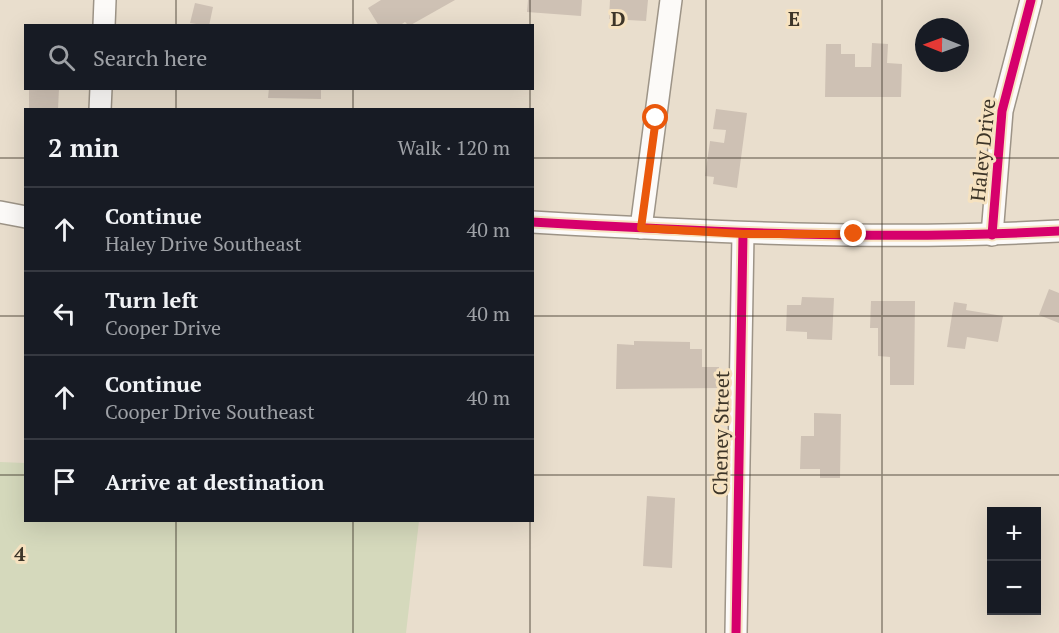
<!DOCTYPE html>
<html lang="en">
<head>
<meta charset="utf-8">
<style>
  body { margin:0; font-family:"PT Serif",serif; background:#20242c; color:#f1f3f6 }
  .controls { position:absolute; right:18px; bottom:18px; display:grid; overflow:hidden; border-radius:0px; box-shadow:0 6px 24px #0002 }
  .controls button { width:54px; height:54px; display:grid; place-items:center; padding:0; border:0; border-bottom:2px solid #363941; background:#171b24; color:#f1f3f6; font:30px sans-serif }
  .compass { position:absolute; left:915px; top:18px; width:54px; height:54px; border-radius:50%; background:#171b24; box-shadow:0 6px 24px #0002; rotate:271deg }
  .stop { position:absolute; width:18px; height:18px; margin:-14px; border:4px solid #ea580c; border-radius:50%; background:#fff }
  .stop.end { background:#ea580c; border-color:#fff; box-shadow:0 2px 6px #0008 }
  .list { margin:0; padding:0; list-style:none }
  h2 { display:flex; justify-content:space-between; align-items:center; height:78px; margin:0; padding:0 24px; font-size:26px }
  h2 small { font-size:20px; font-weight:400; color:#9ea1a6 }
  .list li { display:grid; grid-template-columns:39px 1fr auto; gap:18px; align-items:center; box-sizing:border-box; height:84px; padding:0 24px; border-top:2px solid #363941 }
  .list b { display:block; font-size:22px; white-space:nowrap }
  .list p { margin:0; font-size:20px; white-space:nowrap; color:#9ea1a6 }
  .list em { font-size:20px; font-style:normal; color:#9ea1a6 }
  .icon { flex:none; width:33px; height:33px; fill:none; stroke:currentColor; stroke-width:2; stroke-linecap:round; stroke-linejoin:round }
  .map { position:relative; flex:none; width:1059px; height:633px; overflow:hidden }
  .search { position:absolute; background:#171b24; box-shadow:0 6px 24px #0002; left:24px; top:24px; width:510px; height:66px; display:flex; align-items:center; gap:15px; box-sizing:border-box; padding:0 21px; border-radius:0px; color:#9ea1a6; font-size:22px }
  .panel { position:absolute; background:#171b24; box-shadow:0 6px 24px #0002; left:24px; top:108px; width:510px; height:414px; border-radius:0px }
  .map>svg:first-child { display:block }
  .green { fill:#d5d9bc }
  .building { fill:#cec1b4 }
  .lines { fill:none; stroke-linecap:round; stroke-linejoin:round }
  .minor-casing { stroke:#9d9487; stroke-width:24 }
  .minor { stroke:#fcfaf8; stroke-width:21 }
  .cycleway-casing { stroke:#f6e2c0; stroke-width:13 }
  .cycleway { stroke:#d6006c; stroke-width:9 }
  .route { stroke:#ea580c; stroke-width:8 }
  .grid { fill:none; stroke:#3d3528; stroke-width:1.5; stroke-opacity:0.55 }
  .labels { text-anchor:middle; stroke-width:6; stroke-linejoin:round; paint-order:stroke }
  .street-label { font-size:20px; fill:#3d3528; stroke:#f6e2c0 }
  .grid-label { font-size:20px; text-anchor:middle; font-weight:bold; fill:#3d3528; stroke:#f6e2c0; stroke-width:6; stroke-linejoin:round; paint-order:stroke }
</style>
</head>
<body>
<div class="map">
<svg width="1059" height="633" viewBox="0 0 1059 633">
  <rect width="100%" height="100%" fill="#e9decd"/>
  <polygon class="green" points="0,462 25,463 26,520 419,521 406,633 0,633"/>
  <g class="building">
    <polygon points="381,0 455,0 409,26 405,22 399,26 379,26 368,8"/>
    <polygon points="528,0 582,0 581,16 527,12"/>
    <polygon points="610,0 648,0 646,21 609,19"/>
    <polygon points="195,3 213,7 209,26 190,23"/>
    <polygon points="872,43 888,44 887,63 902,64 901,97 825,97 826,44 841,44 841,54 855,54 855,67 871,67"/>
    <polygon points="29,88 59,88 58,110 29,110"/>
    <polygon points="269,88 321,88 321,99 268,98"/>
    <polygon points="716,109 747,113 737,188 713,184 714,177 705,176 710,141 724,143 726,130 713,129"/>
    <polygon points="1049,289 1059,293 1059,323 1039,315"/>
    <polygon points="802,297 834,298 832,340 807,339 807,332 786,331 787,305 801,305"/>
    <polygon points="871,301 915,301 914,385 890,385 890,357 878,356 878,328 870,328"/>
    <polygon points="954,302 967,304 966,310 1003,316 998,342 967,337 965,349 947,347"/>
    <polygon points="634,341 690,342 690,349 702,349 702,367 719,367 719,388 616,389 617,344 634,345"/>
    <polygon points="814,413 841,414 840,478 820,478 820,469 800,469 801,436 814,436"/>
    <polygon points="647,496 675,498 672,568 643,566"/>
  </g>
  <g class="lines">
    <g class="minor-casing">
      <g id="minor">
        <polyline points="104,26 105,0"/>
        <polyline points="100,110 101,88"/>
        <polyline points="0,212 26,217"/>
        <path d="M532 222C708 232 884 241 1059 231"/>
        <polyline points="641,228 671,0"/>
        <polyline points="992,235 1002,111 1031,0"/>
        <polyline points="736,633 743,234"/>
      </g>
    </g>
    <use href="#minor" class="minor"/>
    <g class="cycleway-casing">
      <g id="cycleway">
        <path d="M532 222C708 232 884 241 1059 231"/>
        <polyline points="992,235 1002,111 1031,0"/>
        <polyline points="736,633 743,234"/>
      </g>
    </g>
    <use href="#cycleway" class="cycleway"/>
  </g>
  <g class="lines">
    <polyline class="route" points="656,118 641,228 743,234 854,234"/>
  </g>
  <path class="grid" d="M176 0V26M353 0V26M530 0V26M706 0V633M882 0V633M176 88V110M353 88V110M530 88V110M0 158H26M532 158H1059M0 316H26M532 316H1059M0 475H26M532 475H1059M176 520V633M353 520V633M530 520V633"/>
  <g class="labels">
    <g class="street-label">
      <text transform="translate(983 150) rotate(-84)" y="7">Haley Drive</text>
      <text transform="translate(721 433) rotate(-89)" y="7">Cheney Street</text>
    </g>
  </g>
  <g class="grid-label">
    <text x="618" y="26">D</text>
    <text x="794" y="26">E</text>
    <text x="20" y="561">4</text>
  </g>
</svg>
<div class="controls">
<button>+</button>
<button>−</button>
</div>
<svg class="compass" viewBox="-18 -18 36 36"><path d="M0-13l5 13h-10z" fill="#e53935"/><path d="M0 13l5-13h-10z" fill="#9ea1a6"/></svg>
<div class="stop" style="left:656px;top:118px"></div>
<div class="stop end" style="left:854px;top:234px"></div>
<div class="search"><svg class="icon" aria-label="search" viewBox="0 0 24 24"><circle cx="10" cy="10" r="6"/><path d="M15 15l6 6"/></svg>Search here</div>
<section class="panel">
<h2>2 min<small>Walk · 120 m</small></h2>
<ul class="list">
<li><svg class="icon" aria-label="ahead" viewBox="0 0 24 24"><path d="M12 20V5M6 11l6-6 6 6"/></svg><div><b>Continue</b><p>Haley Drive Southeast</p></div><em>40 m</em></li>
<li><svg class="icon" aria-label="left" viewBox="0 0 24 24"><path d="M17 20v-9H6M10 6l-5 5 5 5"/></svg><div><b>Turn left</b><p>Cooper Drive</p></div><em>40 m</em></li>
<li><svg class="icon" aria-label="ahead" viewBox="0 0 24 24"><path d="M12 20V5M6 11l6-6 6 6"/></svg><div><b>Continue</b><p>Cooper Drive Southeast</p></div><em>40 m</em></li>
<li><svg class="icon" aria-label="arrive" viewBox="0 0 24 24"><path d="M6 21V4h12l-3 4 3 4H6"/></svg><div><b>Arrive at destination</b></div></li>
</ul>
</section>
</div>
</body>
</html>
